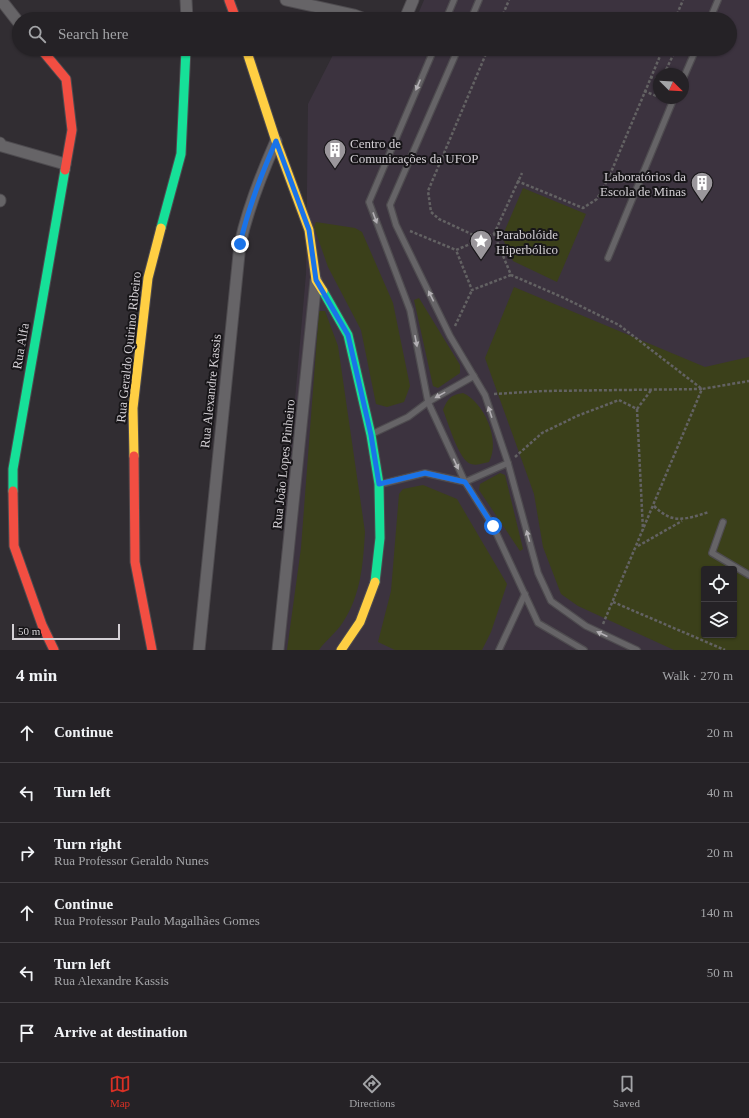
<!DOCTYPE html>
<html lang="en">
<head>
<meta charset="utf-8">
<style>
  body { margin:0; font-family:"Times New Roman",serif; background:#312f32; color:#f1f3f6 }
  .controls { position:absolute; right:12px; bottom:12px; display:grid; overflow:hidden; border-radius:4px; box-shadow:0 1px 3px #0004 }
  .controls button { width:36px; height:36px; display:grid; place-items:center; padding:0; border:0; border-bottom:1px solid #423f43; background:#252226; color:#f1f3f6; font:20px sans-serif }
  .compass { position:absolute; left:653px; top:68px; width:36px; height:36px; border-radius:50%; background:#252226; box-shadow:0 1px 3px #0004; rotate:114deg }
  .scale { position:absolute; left:12px; bottom:10px; width:108px; box-sizing:border-box; padding-left:4px; border:2px solid #d4d0d5; border-top:0; font-size:11px; line-height:14px; white-space:nowrap; color:#d4d0d5; -webkit-text-stroke:3px #181619; paint-order:stroke }
  .stop { position:absolute; width:12px; height:12px; margin:-9px; border:3px solid #1a73e8; border-radius:50%; background:#fff }
  .stop.end { background:#1a73e8; border-color:#fff; box-shadow:0 1px 4px #0008 }
  .list { margin:0; padding:0; list-style:none }
  h2 { display:flex; justify-content:space-between; align-items:center; height:52px; margin:0; padding:0 16px; font-size:17px }
  h2 small { font-size:13px; font-weight:400; color:#a3a4a7 }
  .list li { display:grid; grid-template-columns:26px 1fr auto; gap:12px; align-items:center; box-sizing:border-box; height:60px; padding:0 16px; border-top:1px solid #423f43 }
  .list b { display:block; font-size:15px; white-space:nowrap }
  .list p { margin:0; font-size:13px; white-space:nowrap; color:#a3a4a7 }
  .list em { font-size:13px; font-style:normal; color:#a3a4a7 }
  .icon { flex:none; width:22px; height:22px; fill:none; stroke:currentColor; stroke-width:2; stroke-linecap:round; stroke-linejoin:round }
  .map { position:relative; flex:none; width:749px; height:650px; overflow:hidden }
  .search { position:absolute; background:#252226; box-shadow:0 1px 3px #0004; left:12px; right:12px; top:12px; height:44px; display:flex; align-items:center; gap:10px; box-sizing:border-box; padding:0 14px; border-radius:22px; color:#a3a4a7; font-size:15px }
  .sheet { height:412px; background:#252226 }
  nav { display:flex; justify-content:space-around; align-items:center; box-sizing:border-box; height:56px; border-top:1px solid #423f43; background:#252226; font-size:11px; color:#a3a4a7 }
  nav a { display:grid; justify-items:center; gap:2px }
  nav .on { color:#d93025 }
  .map>svg:first-child { display:block }
  .built { fill:#3c333f; fill-rule:evenodd }
  .green { fill:#3b401a; fill-rule:evenodd }
  .lines { fill:none; stroke-linecap:round; stroke-linejoin:round }
  .lane-casing { stroke:#4e4b4f; stroke-width:8 }
  .street-casing { stroke:#4e4b4f; stroke-width:13 }
  .fast-casing { stroke:#4e4b4f; stroke-width:11 }
  .slow-casing { stroke:#4e4b4f; stroke-width:11 }
  .jam-casing { stroke:#4e4b4f; stroke-width:11 }
  .path { stroke:#636263; stroke-width:2.5; stroke-dasharray:3 2; stroke-linecap:butt }
  .lane { stroke:#666467; stroke-width:5.5 }
  .street { stroke:#666467; stroke-width:11 }
  .fast { stroke:#16e098; stroke-width:9 }
  .slow { stroke:#ffcf43; stroke-width:9 }
  .jam { stroke:#f24e42; stroke-width:9 }
  .oneway { fill:#b3b0b4 }
  .route { stroke:#1a73e8; stroke-width:5 }
  .labels { text-anchor:middle; stroke-width:4; stroke-linejoin:round; paint-order:stroke }
  .poi-label { font-size:13px; fill:#d4d0d5; stroke:#181619; text-anchor:start }
  .street-label { font-size:13px; fill:#d4d0d5; stroke:#181619 }
</style>
</head>
<body>
<div class="map">
<svg width="749" height="650" viewBox="0 0 749 650">
  <rect width="100%" height="100%" fill="#312d32"/>
  <path class="built" d="M424 0H749V650H273L306 274 308 104 336 49H730V19H416ZM659 74H683V98H659ZM704 569H734V635H704Z"/>
  <g class="green">
    <polygon points="523,188 586,214 557,282 513,261 502,237"/>
    <polygon points="316,222 355,228 362,232 393,303 410,386 404,402 387,407 376,404 361,330 328,267 314,227"/>
    <path d="M514 287 705 367 749 357V650H674L578 606 561 594 543 547 534 494 485 358ZM704 569H734V635H704Z"/>
    <polygon points="419,298 460,365 460,373 438,388 433,386 414,300"/>
    <path d="M319 311H325L338 346 365 532C363 564 361 595 343 622 337 632 326 640 319 650H287L301 548Z"/>
    <path d="M463 393C484 402 501 441 489 462 483 463 478 466 471 464 459 461 448 422 443 410 448 398 451 395 463 393Z"/>
    <polygon points="500,473 505,475 523,549 520,551 479,490 480,484"/>
    <polygon points="423,485 457,499 507,584 491,632 482,650 395,650 378,642 391,591 399,494 403,489"/>
  </g>
  <g class="lines">
    <g class="lane-casing">
      <g id="lane">
        <polyline points="446,19 454,0"/>
        <polyline points="471,19 479,0"/>
        <polyline points="710,19 718,0"/>
        <polyline points="434,49 369,202 410,310 428,402 465,482 493,526 538,623 584,650"/>
        <polyline points="449,49 457,52"/>
        <polyline points="458,49 390,205 396,225 450,336 485,395 508,463 538,573 551,601 586,626 637,650"/>
        <polyline points="683,79 696,49"/>
        <polyline points="608,258 674,98"/>
        <polyline points="372,434 408,417 428,402 474,376"/>
        <polyline points="381,484 425,473 465,482 508,463"/>
        <polyline points="723,522 712,553 749,575"/>
        <polyline points="499,650 525,594"/>
      </g>
    </g>
    <g class="street-casing">
      <g id="street">
        <polyline points="1,0 19,23"/>
        <polyline points="186,0 187,19"/>
        <polyline points="286,0 354,15 365,19"/>
        <polyline points="405,19 413,0"/>
        <polyline points="0,143 2,146 65,164"/>
        <polyline points="0,200 0,201"/>
        <path d="M199 650 240 244C248 208 261 175 276 141"/>
        <polyline points="278,650 316,280"/>
      </g>
    </g>
    <g class="fast-casing">
      <g id="fast">
        <polyline points="161,228 181,154 186,49"/>
        <polyline points="323,291 348,335 371,435 379,484 380,538 375,582"/>
        <polyline points="13,491 13,469 65,170"/>
      </g>
    </g>
    <g class="slow-casing">
      <g id="slow">
        <polyline points="246,49 276,141 309,230 316,280 323,291"/>
        <polyline points="134,456 133,408 148,278 161,228"/>
        <polyline points="341,650 360,622 375,582"/>
      </g>
    </g>
    <g class="jam-casing">
      <g id="jam">
        <polyline points="229,0 236,19"/>
        <polyline points="41,49 66,79 72,130 65,170"/>
        <polyline points="134,456 135,562 152,650"/>
        <polyline points="13,491 14,546 42,625 54,650"/>
      </g>
    </g>
    <g class="path">
      <polyline points="501,19 509,0"/>
      <polyline points="675,19 683,0"/>
      <polyline points="664,74 676,49"/>
      <polyline points="650,77 659,79"/>
      <polyline points="644,91 659,97"/>
      <polyline points="517,181 583,208 597,199 609,177 663,49"/>
      <polyline points="410,231 456,250"/>
      <polyline points="494,234 522,173"/>
      <polyline points="482,239 439,219 431,212 428,191 488,49"/>
      <polyline points="511,275 472,290 456,250 494,234 511,275 562,297 619,325 702,389 749,381"/>
      <polyline points="455,326 472,290"/>
      <polyline points="494,394 544,391 702,389 603,624"/>
      <polyline points="637,409 643,530"/>
      <polyline points="515,457 542,433 577,416 619,400 637,409 652,389"/>
      <path d="M654 506C673 525 686 519 709 512"/>
      <polyline points="638,546 682,521"/>
      <polyline points="613,602 725,650"/>
    </g>
    <use href="#lane" class="lane"/>
    <use href="#street" class="street"/>
    <use href="#fast" class="fast"/>
    <use href="#slow" class="slow"/>
    <use href="#jam" class="jam"/>
  </g>
  <defs><path id="oneway-solid" d="M-6-.8H1V-3.2L6.5 0L1 3.2V.8H-6Z"/></defs>
  <g class="oneway">
    <use href="#oneway-solid" transform="translate(418 85) rotate(113)"/>
    <use href="#oneway-solid" transform="translate(375 218) rotate(70)"/>
    <use href="#oneway-solid" transform="translate(431 296) rotate(-116)"/>
    <use href="#oneway-solid" transform="translate(416 341) rotate(79)"/>
    <use href="#oneway-solid" transform="translate(440 395) rotate(151)"/>
    <use href="#oneway-solid" transform="translate(490 412) rotate(-109)"/>
    <use href="#oneway-solid" transform="translate(456 464) rotate(65)"/>
    <use href="#oneway-solid" transform="translate(528 536) rotate(-105)"/>
    <use href="#oneway-solid" transform="translate(602 634) rotate(-155)"/>
  </g>
  <g class="lines">
    <path class="route" d="M240 244C248 208 261 175 276 141L309 230 316 280 348 335 371 435 379 484 425 473 465 482 493 526"/>
  </g>
  <defs>
    <g id="building-pin" transform="scale(1.15)"><path d="M0 17L-7.5 6A9.5 9.5 0 1 1 7.5 6Z" fill="#9b979c" stroke="#181619"/><path d="M-4-6H4V6H1V3H-1V6H-4ZM-2.5-4.3h1.7v1.8h-1.7ZM.8-4.3h1.7v1.8H.8ZM-2.5-1h1.7V.8h-1.7ZM.8-1h1.7V.8H.8Z" fill="#fff"/></g>
    <g id="sight-pin" transform="scale(1.15)"><path d="M0 17L-7.5 6A9.5 9.5 0 1 1 7.5 6Z" fill="#9b979c" stroke="#181619"/><path d="M0-6L1.8-2.2L6-1.7L2.9 1.2L3.7 5.4L0 3.3L-3.7 5.4L-2.9 1.2L-6-1.7L-1.8-2.2Z" fill="#fff"/></g>
  </defs>
  <g fill-rule="evenodd">
    <use href="#building-pin" x="335" y="150"/>
    <use href="#building-pin" x="702" y="183"/>
    <use href="#sight-pin" x="481" y="241"/>
  </g>
  <g class="labels">
    <g class="poi-label">
      <text x="350" y="148">Centro de<tspan x="350" dy="15">Comunicações da UFOP</tspan></text>
      <text x="686" y="181" text-anchor="end">Laboratórios da<tspan x="686" dy="15">Escola de Minas</tspan></text>
      <text x="496" y="239">Parabolóide<tspan x="496" dy="15">Hiperbólico</tspan></text>
    </g>
    <g class="street-label">
      <text transform="translate(20 346) rotate(-80)" y="5">Rua Alfa</text>
      <text transform="translate(128 347) rotate(-84)" y="5">Rua Geraldo Quirino Ribeiro</text>
      <text transform="translate(210 391) rotate(-84)" y="5">Rua Alexandre Kassis</text>
      <text transform="translate(283 464) rotate(-84)" y="5">Rua João Lopes Pinheiro</text>
    </g>
  </g>
</svg>
<div class="controls">
<button><svg class="icon" aria-label="locate" viewBox="0 0 24 24"><circle cx="12" cy="12" r="6"/><path d="M12 2v4M12 18v4M2 12h4M18 12h4"/></svg></button>
<button><svg class="icon" aria-label="layers" viewBox="0 0 24 24"><path d="M12 4l9 5-9 5-9-5zM3 14l9 5 9-5"/></svg></button>
</div>
<svg class="compass" viewBox="-18 -18 36 36"><path d="M0-13l5 13h-10z" fill="#e53935"/><path d="M0 13l5-13h-10z" fill="#a3a4a7"/></svg>
<div class="scale">50 m</div>
<div class="stop" style="left:493px;top:526px"></div>
<div class="stop end" style="left:240px;top:244px"></div>
<div class="search"><svg class="icon" aria-label="search" viewBox="0 0 24 24"><circle cx="10" cy="10" r="6"/><path d="M15 15l6 6"/></svg>Search here</div>
</div>
<section class="sheet">
<h2>4 min<small>Walk · 270 m</small></h2>
<ul class="list">
<li><svg class="icon" aria-label="ahead" viewBox="0 0 24 24"><path d="M12 20V5M6 11l6-6 6 6"/></svg><div><b>Continue</b></div><em>20 m</em></li>
<li><svg class="icon" aria-label="left" viewBox="0 0 24 24"><path d="M17 20v-9H6M10 6l-5 5 5 5"/></svg><div><b>Turn left</b></div><em>40 m</em></li>
<li><svg class="icon" aria-label="right" viewBox="0 0 24 24"><path d="M7 20v-9h11M14 6l5 5-5 5"/></svg><div><b>Turn right</b><p>Rua Professor Geraldo Nunes</p></div><em>20 m</em></li>
<li><svg class="icon" aria-label="ahead" viewBox="0 0 24 24"><path d="M12 20V5M6 11l6-6 6 6"/></svg><div><b>Continue</b><p>Rua Professor Paulo Magalhães Gomes</p></div><em>140 m</em></li>
<li><svg class="icon" aria-label="left" viewBox="0 0 24 24"><path d="M17 20v-9H6M10 6l-5 5 5 5"/></svg><div><b>Turn left</b><p>Rua Alexandre Kassis</p></div><em>50 m</em></li>
<li><svg class="icon" aria-label="arrive" viewBox="0 0 24 24"><path d="M6 21V4h12l-3 4 3 4H6"/></svg><div><b>Arrive at destination</b></div></li>
</ul>
</section>
<nav>
<a class="on"><svg class="icon" aria-label="map" viewBox="0 0 24 24"><path d="M3 6l6-2 6 2 6-2v14l-6 2-6-2-6 2zM9 4v14M15 6v14"/></svg>Map</a>
<a><svg class="icon" aria-label="directions" viewBox="0 0 24 24"><path d="M12 3l9 9-9 9-9-9zM9 14v-3h6M13 9l2 2-2 2"/></svg>Directions</a>
<a><svg class="icon" aria-label="saved" viewBox="0 0 24 24"><path d="M7 4h10v16l-5-4-5 4z"/></svg>Saved</a>
</nav>
</body>
</html>
